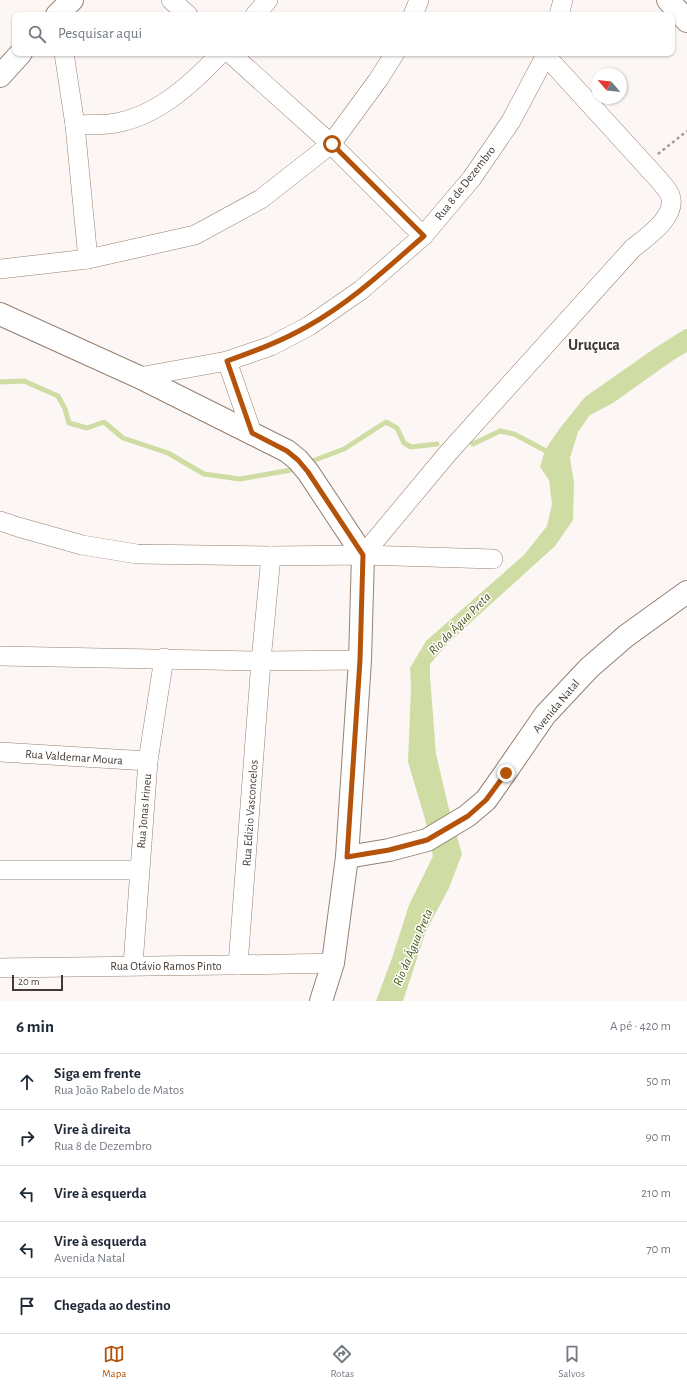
<!DOCTYPE html>
<html lang="pt">
<head>
<meta charset="utf-8">
<style>
  body { margin:0; font-family:"Alegreya Sans",sans-serif; background:#f2f2f3; color:#1f2937 }
  .compass { position:absolute; left:591px; top:68px; width:36px; height:36px; border-radius:50%; background:#fff; box-shadow:0 1px 3px #0004; rotate:298deg }
  .scale { position:absolute; left:12px; bottom:10px; width:51px; box-sizing:border-box; padding-left:4px; border:2px solid #433a33; border-top:0; font-size:11px; line-height:14px; white-space:nowrap; color:#433a33; -webkit-text-stroke:3px #fff; paint-order:stroke }
  .stop { position:absolute; width:12px; height:12px; margin:-9px; border:3px solid #b45309; border-radius:50%; background:#fff }
  .stop.end { background:#b45309; border-color:#fff; box-shadow:0 1px 4px #0008 }
  .list { margin:0; padding:0; list-style:none }
  h2 { display:flex; justify-content:space-between; align-items:center; height:52px; margin:0; padding:0 16px; font-size:17px }
  h2 small { font-size:13px; font-weight:400; color:#747a83 }
  .list li { display:grid; grid-template-columns:26px 1fr auto; gap:12px; align-items:center; box-sizing:border-box; height:56px; padding:0 16px; border-top:1px solid #e0e1e3 }
  .list b { display:block; font-size:15px; white-space:nowrap }
  .list p { margin:0; font-size:13px; white-space:nowrap; color:#747a83 }
  .list em { font-size:13px; font-style:normal; color:#747a83 }
  .icon { flex:none; width:22px; height:22px; fill:none; stroke:currentColor; stroke-width:2; stroke-linecap:round; stroke-linejoin:round }
  .map { position:relative; flex:none; width:687px; height:1001px; overflow:hidden }
  .search { position:absolute; background:#fff; box-shadow:0 1px 3px #0004; left:12px; right:12px; top:12px; height:44px; display:flex; align-items:center; gap:10px; box-sizing:border-box; padding:0 14px; border-radius:8px; color:#747a83; font-size:15px }
  .sheet { height:332px; background:#fff }
  nav { display:flex; justify-content:space-around; align-items:center; box-sizing:border-box; height:56px; border-top:1px solid #e0e1e3; background:#fff; font-size:11px; color:#747a83 }
  nav a { display:grid; justify-items:center; gap:2px }
  nav .on { color:#b45309 }
  .map>svg:first-child { display:block }
  .water { fill:#cfdda4 }
  .lines { fill:none; stroke-linecap:round; stroke-linejoin:round }
  .stream { stroke:#cfdda4; stroke-width:5 }
  .street-casing { stroke:#958171; stroke-width:20 }
  .secondary-casing { stroke:#958171; stroke-width:24 }
  .path { stroke:#a09994; stroke-width:2.5; stroke-dasharray:3 3; stroke-linecap:butt }
  .street { stroke:#fff; stroke-width:19 }
  .secondary { stroke:#fff; stroke-width:22 }
  .route { stroke:#b45309; stroke-width:5 }
  .labels { text-anchor:middle; stroke-width:3; stroke-linejoin:round; paint-order:stroke }
  .street-label { font-size:12px; fill:#433a33; stroke:#fff }
  .water-label { font-size:13px; font-style:italic; fill:#4c5719; stroke:#fff }
  .district-label { font-size:16px; font-weight:bold; fill:#433a33; stroke:#fff }
</style>
</head>
<body>
<div class="map">
<svg width="687" height="1001" viewBox="0 0 687 1001">
  <rect width="100%" height="100%" fill="#fcf7f4"/>
  <polygon class="water" points="685,329 687,329 687,352 672,361 613,403 590,415 578,432 570,458 574,483 573,520 555,546 447,644 430,664 430,676 436,754 449,809 462,854 449,888 426,931 403,1001 376,1001 392,958 409,905 433,856 425,819 408,762 411,688 410,668 426,641 524,555 547,526 552,504 549,480 540,467 545,450 560,428 585,397 655,348"/>
  <g class="lines">
    <g class="stream">
      <polyline points="0,382 24,381 58,396 65,409 69,423 87,428 104,422 123,438 168,453 204,474 240,479 291,470 298,467"/>
      <polyline points="473,444 500,431 514,434 550,453"/>
      <polyline points="307,463 344,449 386,422 397,428 404,443 411,447 437,444"/>
    </g>
    <g class="street-casing">
      <g id="street">
        <polyline points="171,0 188,15"/>
        <polyline points="255,15 268,0"/>
        <polyline points="413,15 419,0"/>
        <polyline points="559,15 563,0"/>
        <polyline points="64,53 75,125 88,259"/>
        <polyline points="230,53 331,144 423,236"/>
        <path d="M75 125C86 124 97 125 109 124 154 119 191 85 221 53"/>
        <polyline points="0,269 88,259 195,235 261,199 331,144 378,80 395,53"/>
        <polyline points="227,361 252,433"/>
        <polyline points="139,377 227,361 271,346 309,326 361,290 423,236 472,178 511,121 547,53"/>
        <polyline points="0,521 18,527 82,545 137,554 271,556 363,555 493,559"/>
        <path d="M363 555 448 453 633 248C647 237 678 216 670 195 668 190 663 185 659 180L546 56"/>
        <polyline points="0,656 261,661 360,660"/>
        <polyline points="0,752 148,761"/>
        <polyline points="0,870 139,870"/>
        <polyline points="133,965 148,761 164,658"/>
        <polyline points="238,965 261,661 271,556"/>
        <path d="M0 968C111 966 222 966 333 963"/>
      </g>
    </g>
    <g class="secondary-casing">
      <g id="secondary">
        <polyline points="668,0 687,21"/>
        <polyline points="57,15 72,0"/>
        <polyline points="0,76 21,53"/>
        <polyline points="0,314 139,377 287,451 298,460 308,472 363,555 360,660 347,857 333,963 321,1001"/>
        <polyline points="347,857 389,850 427,840 467,816 486,800 505,773 545,715 589,668 626,636 687,592"/>
      </g>
    </g>
    <polyline class="path" points="658,154 687,131"/>
    <use href="#street" class="street"/>
    <use href="#secondary" class="secondary"/>
  </g>
  <g class="lines">
    <path class="route" d="M332 144 424 236C387 268 351 302 308 326 282 341 255 351 227 361L252 433 287 451 298 460 308 472 363 555 360 660 347 857 389 850 427 840 468 816 486 800 506 773"/>
  </g>
  <g class="labels">
    <g class="street-label">
      <text transform="translate(465 183) rotate(-52)" y="4">Rua 8 de Dezembro</text>
      <text transform="translate(556 706) rotate(-50)" y="4">Avenida Natal</text>
      <text transform="translate(74 757) rotate(4)" y="4">Rua Valdemar Moura</text>
      <text transform="translate(144 811) rotate(-85)" y="4">Rua Jonas Irineu</text>
      <text transform="translate(250 813) rotate(-86)" y="4">Rua Edizio Vasconcelos</text>
      <text x="166" y="970">Rua Otávio Ramos Pinto</text>
    </g>
    <g class="water-label">
      <text transform="translate(459 623) rotate(-45)" y="5">Rio da Água Preta</text>
      <text transform="translate(412 947) rotate(-67)" y="5">Rio da Água Preta</text>
    </g>
    <g class="district-label">
      <text x="594" y="350">Uruçuca</text>
    </g>
  </g>
</svg>
<svg class="compass" viewBox="-18 -18 36 36"><path d="M0-13l5 13h-10z" fill="#e53935"/><path d="M0 13l5-13h-10z" fill="#747a83"/></svg>
<div class="scale">20 m</div>
<div class="stop" style="left:332px;top:144px"></div>
<div class="stop end" style="left:506px;top:773px"></div>
<div class="search"><svg class="icon" aria-label="search" viewBox="0 0 24 24"><circle cx="10" cy="10" r="6"/><path d="M15 15l6 6"/></svg>Pesquisar aqui</div>
</div>
<section class="sheet">
<h2>6 min<small>A pé · 420 m</small></h2>
<ul class="list">
<li><svg class="icon" aria-label="ahead" viewBox="0 0 24 24"><path d="M12 20V5M6 11l6-6 6 6"/></svg><div><b>Siga em frente</b><p>Rua João Rabelo de Matos</p></div><em>50 m</em></li>
<li><svg class="icon" aria-label="right" viewBox="0 0 24 24"><path d="M7 20v-9h11M14 6l5 5-5 5"/></svg><div><b>Vire à direita</b><p>Rua 8 de Dezembro</p></div><em>90 m</em></li>
<li><svg class="icon" aria-label="left" viewBox="0 0 24 24"><path d="M17 20v-9H6M10 6l-5 5 5 5"/></svg><div><b>Vire à esquerda</b></div><em>210 m</em></li>
<li><svg class="icon" aria-label="left" viewBox="0 0 24 24"><path d="M17 20v-9H6M10 6l-5 5 5 5"/></svg><div><b>Vire à esquerda</b><p>Avenida Natal</p></div><em>70 m</em></li>
<li><svg class="icon" aria-label="arrive" viewBox="0 0 24 24"><path d="M6 21V4h12l-3 4 3 4H6"/></svg><div><b>Chegada ao destino</b></div></li>
</ul>
</section>
<nav>
<a class="on"><svg class="icon" aria-label="map" viewBox="0 0 24 24"><path d="M3 6l6-2 6 2 6-2v14l-6 2-6-2-6 2zM9 4v14M15 6v14"/></svg>Mapa</a>
<a><svg class="icon" aria-label="directions" viewBox="0 0 24 24"><path d="M12 3l9 9-9 9-9-9zM9 14v-3h6M13 9l2 2-2 2"/></svg>Rotas</a>
<a><svg class="icon" aria-label="saved" viewBox="0 0 24 24"><path d="M7 4h10v16l-5-4-5 4z"/></svg>Salvos</a>
</nav>
</body>
</html>
